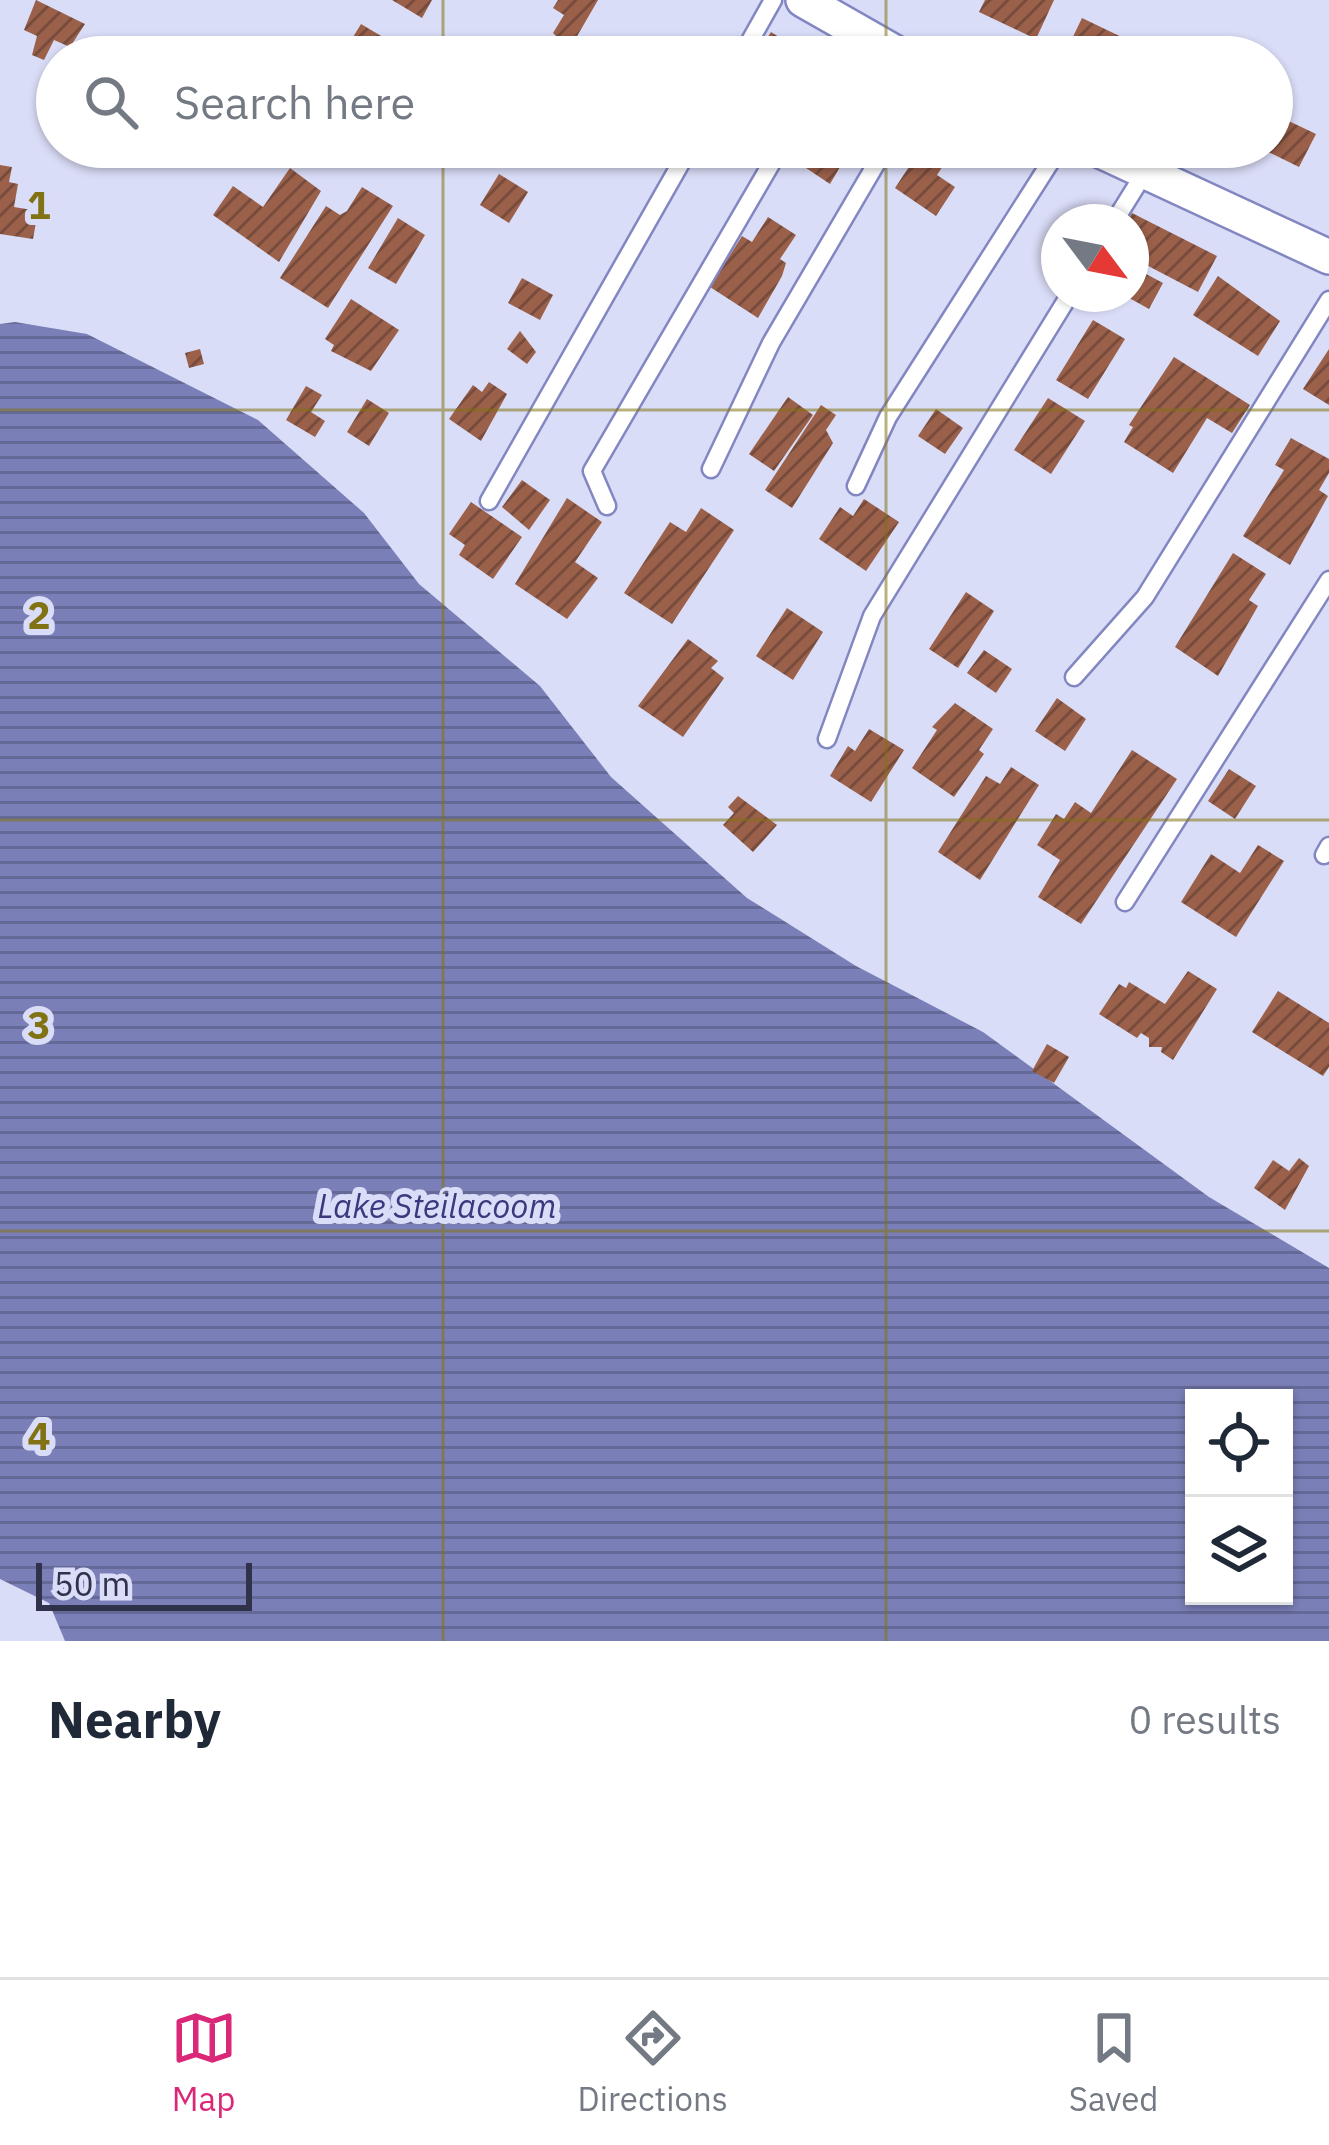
<!DOCTYPE html>
<html lang="en">
<head>
<meta charset="utf-8">
<style>
  body { margin:0; font-family:"IBM Plex Sans",sans-serif; background:#f6f6f7; color:#1f2937 }
  .controls { position:absolute; right:36px; bottom:36px; display:grid; overflow:hidden; border-radius:0px; box-shadow:0 3px 9px #0004 }
  .controls button { width:108px; height:108px; display:grid; place-items:center; padding:0; border:0; border-bottom:3px solid #e0e1e3; background:#fff; color:#1f2937; font:60px sans-serif }
  .compass { position:absolute; left:1041px; top:204px; width:108px; height:108px; border-radius:50%; background:#fff; box-shadow:0 3px 9px #0004; rotate:122deg }
  .scale { position:absolute; left:36px; bottom:30px; width:216px; box-sizing:border-box; padding-left:12px; border:6px solid #30324b; border-top:0; font-size:33px; line-height:42px; white-space:nowrap; color:#30324b; -webkit-text-stroke:9px #daddf7; paint-order:stroke }
  .list { margin:0; padding:0; list-style:none }
  h2 { display:flex; justify-content:space-between; align-items:center; height:156px; margin:0; padding:0 48px; font-size:51px }
  h2 small { font-size:39px; font-weight:400; color:#747a83 }
  .icon { flex:none; width:66px; height:66px; fill:none; stroke:currentColor; stroke-width:2; stroke-linecap:round; stroke-linejoin:round }
  .map { position:relative; flex:none; width:1329px; height:1641px; overflow:hidden }
  .search { position:absolute; background:#fff; box-shadow:0 3px 9px #0004; left:36px; right:36px; top:36px; height:132px; display:flex; align-items:center; gap:30px; box-sizing:border-box; padding:0 42px; border-radius:66px; color:#747a83; font-size:45px }
  .sheet { height:336px; background:#fff }
  nav { display:flex; justify-content:space-around; align-items:center; box-sizing:border-box; height:168px; border-top:3px solid #e0e1e3; background:#fff; font-size:33px; color:#747a83 }
  nav a { display:grid; justify-items:center; gap:6px }
  nav .on { color:#db2777 }
  .map>svg:first-child { display:block }
  .water { fill:url(#water-rules); fill-rule:evenodd }
  .building { fill:url(#building-hatch) }
  .lines { fill:none; stroke-linecap:round; stroke-linejoin:round }
  .service-casing { stroke:#8287c2; stroke-width:21 }
  .minor-casing { stroke:#8287c2; stroke-width:38 }
  .service { stroke:#fff; stroke-width:16 }
  .minor { stroke:#fff; stroke-width:33 }
  .grid { fill:none; stroke:#817314; stroke-width:3; stroke-opacity:0.55 }
  .labels { text-anchor:middle; stroke-width:12; stroke-linejoin:round; paint-order:stroke }
  .water-label { font-size:33px; font-style:italic; fill:#3a397e; stroke:#daddf7 }
  .grid-label { font-size:39px; text-anchor:middle; font-weight:bold; fill:#817314; stroke:#daddf7; stroke-width:12; stroke-linejoin:round; paint-order:stroke }
</style>
</head>
<body>
<div class="map">
<svg width="1329" height="1641" viewBox="0 0 1329 1641">
  <defs>
    <pattern id="water-rules" width="6" height="5" patternUnits="userSpaceOnUse" patternTransform="scale(3)"><rect width="6" height="5" fill="#7b7fb7"/><path d="M0 2.5h6" fill="none" stroke="#656997"/></pattern>
    <pattern id="building-hatch" width="6" height="6" patternUnits="userSpaceOnUse" patternTransform="scale(3)"><rect width="6" height="6" fill="#9b604a"/><path d="M-1 1l2-2M0 6l6-6M5 7l2-2" fill="none" stroke="#784c3d"/></pattern>
  </defs>
  <rect width="100%" height="100%" fill="#daddf7"/>
  <path class="water" d="M15 322 87 334 258 420 364 513 419 584 540 686 611 777 747 898 856 966 983 1032 1209 1197 1329 1268V1641H65L49 1603 0 1579V324ZM1194 1398H1284V1596H1194Z"/>
  <g class="building">
    <polygon points="36,0 85,24 70,47 54,40 44,60 32,55 37,36 24,30"/>
    <polygon points="392,0 432,0 422,18"/>
    <polygon points="558,0 598,0 576,38 563,43 553,33 564,15 553,8"/>
    <polygon points="985,0 1054,0 1036,39 979,12"/>
    <polygon points="1082,18 1134,43 1127,57 1078,57 1081,51 1069,45"/>
    <polygon points="361,24 408,52 404,57 318,57 325,45 342,55"/>
    <polygon points="771,32 811,57 755,57"/>
    <polygon points="1272,113 1316,134 1299,167 1258,147 1272,147"/>
    <polygon points="808,147 868,147 859,163 847,155 830,184 803,166 810,155"/>
    <polygon points="922,147 954,149 937,175 955,187 936,216 895,188"/>
    <polygon points="0,165 12,167 9,182 18,184 14,207 38,211 33,239 0,234"/>
    <polygon points="290,168 321,191 279,262 213,215 233,186 263,207"/>
    <polygon points="499,174 528,192 509,223 480,205"/>
    <polygon points="362,187 393,206 328,308 280,278 326,206 340,215 347,211"/>
    <polygon points="1132,213 1217,256 1198,292 1131,257 1127,222"/>
    <polygon points="768,217 796,235 780,259 786,263 782,276 758,318 710,287 742,236 752,242"/>
    <polygon points="398,218 425,235 396,284 368,268"/>
    <polygon points="1131,266 1163,283 1149,309 1122,294 1131,294"/>
    <polygon points="1218,276 1280,321 1258,356 1193,315"/>
    <polygon points="522,278 553,295 540,320 508,303"/>
    <polygon points="351,299 399,330 371,371 331,351 334,345 325,339"/>
    <polygon points="1093,320 1125,339 1088,399 1056,380"/>
    <polygon points="520,331 536,352 527,364 507,349"/>
    <polygon points="200,349 204,364 189,368 185,353"/>
    <polygon points="1329,349 1329,405 1303,389"/>
    <polygon points="1174,357 1250,405 1232,433 1207,418 1173,473 1124,442 1133,427 1129,425"/>
    <polygon points="489,382 507,394 481,441 449,419 473,385 482,392"/>
    <polygon points="306,386 322,395 311,412 325,421 315,437 286,420"/>
    <polygon points="788,397 813,415 774,471 749,454"/>
    <polygon points="1048,398 1085,421 1051,474 1014,450"/>
    <polygon points="367,399 389,413 369,446 347,432"/>
    <polygon points="821,405 836,415 826,430 833,443 792,508 765,490"/>
    <polygon points="936,409 963,428 945,454 918,436"/>
    <polygon points="1291,438 1329,459 1329,473 1319,490 1328,496 1290,565 1243,536 1284,470 1275,465"/>
    <polygon points="522,480 550,500 529,530 502,507"/>
    <polygon points="567,498 602,522 575,562 598,578 567,619 515,584"/>
    <polygon points="864,499 899,522 866,571 819,539 840,507 853,516"/>
    <polygon points="471,502 522,537 493,579 459,555 465,545 449,534"/>
    <polygon points="701,508 734,530 672,624 624,593 670,522 686,532"/>
    <polygon points="1233,553 1266,574 1249,600 1258,606 1218,676 1175,647"/>
    <polygon points="966,592 994,611 958,668 929,649"/>
    <polygon points="787,608 823,632 793,680 756,656"/>
    <polygon points="688,639 718,661 711,668 724,678 683,737 638,706"/>
    <polygon points="984,650 1012,669 996,693 967,673"/>
    <polygon points="1057,698 1086,719 1065,751 1035,731"/>
    <polygon points="955,703 993,729 979,750 984,754 954,797 912,768 937,730 932,727"/>
    <polygon points="869,729 904,750 871,802 830,776 848,746 855,751"/>
    <polygon points="1132,750 1177,779 1081,924 1038,897 1060,860 1037,845 1056,814 1064,819 1075,802 1091,813"/>
    <polygon points="1011,767 1039,785 980,880 938,852 986,776 1000,784"/>
    <polygon points="1229,769 1256,786 1235,819 1208,801"/>
    <polygon points="738,796 777,825 753,852 723,825 734,813 728,807"/>
    <polygon points="1258,845 1284,861 1236,937 1181,902 1211,854 1240,873"/>
    <polygon points="1188,971 1217,989 1173,1060 1161,1052 1162,1047 1149,1047 1149,1038 1141,1033 1137,1038 1099,1014 1119,984 1126,988 1129,982 1165,1004"/>
    <polygon points="1278,991 1329,1023 1329,1067 1323,1076 1252,1032"/>
    <polygon points="1047,1044 1069,1057 1054,1083 1032,1071"/>
    <polygon points="1299,1158 1309,1166 1285,1210 1254,1188 1273,1160 1289,1171"/>
  </g>
  <g class="lines">
    <g class="service-casing">
      <g id="service">
        <polyline points="741,57 773,0"/>
        <polyline points="834,57 849,30"/>
        <polyline points="1114,222 1145,172"/>
        <polyline points="711,469 771,343 886,147"/>
        <polyline points="856,486 888,417 1060,147"/>
        <polyline points="489,501 690,147"/>
        <polyline points="607,506 592,471 781,147"/>
        <polyline points="1074,677 1145,597 1329,300"/>
        <polyline points="827,739 872,616 1070,294"/>
        <polyline points="1324,855 1329,846"/>
        <polyline points="1125,902 1329,580"/>
      </g>
    </g>
    <g class="minor-casing">
      <g id="minor">
        <polyline points="803,0 903,57"/>
        <polyline points="1092,147 1329,257"/>
      </g>
    </g>
    <use href="#service" class="service"/>
    <use href="#minor" class="minor"/>
  </g>
  <path class="grid" d="M443 0V57M886 0V57M443 147V1641M886 147V1641M0 410H1329M0 820H1329M0 1231H1329"/>
  <g class="labels">
    <g class="water-label">
      <text x="437" y="1218">Lake Steilacoom</text>
    </g>
  </g>
  <g class="grid-label">
    <text x="39" y="219">1</text>
    <text x="39" y="629">2</text>
    <text x="39" y="1039">3</text>
    <text x="39" y="1450">4</text>
  </g>
</svg>
<div class="controls">
<button><svg class="icon" aria-label="locate" viewBox="0 0 24 24"><circle cx="12" cy="12" r="6"/><path d="M12 2v4M12 18v4M2 12h4M18 12h4"/></svg></button>
<button><svg class="icon" aria-label="layers" viewBox="0 0 24 24"><path d="M12 4l9 5-9 5-9-5zM3 14l9 5 9-5"/></svg></button>
</div>
<svg class="compass" viewBox="-18 -18 36 36"><path d="M0-13l5 13h-10z" fill="#e53935"/><path d="M0 13l5-13h-10z" fill="#747a83"/></svg>
<div class="scale">50 m</div>
<div class="search"><svg class="icon" aria-label="search" viewBox="0 0 24 24"><circle cx="10" cy="10" r="6"/><path d="M15 15l6 6"/></svg>Search here</div>
</div>
<section class="sheet">
<h2>Nearby<small>0 results</small></h2>
<ul class="list">
</ul>
</section>
<nav>
<a class="on"><svg class="icon" aria-label="map" viewBox="0 0 24 24"><path d="M3 6l6-2 6 2 6-2v14l-6 2-6-2-6 2zM9 4v14M15 6v14"/></svg>Map</a>
<a><svg class="icon" aria-label="directions" viewBox="0 0 24 24"><path d="M12 3l9 9-9 9-9-9zM9 14v-3h6M13 9l2 2-2 2"/></svg>Directions</a>
<a><svg class="icon" aria-label="saved" viewBox="0 0 24 24"><path d="M7 4h10v16l-5-4-5 4z"/></svg>Saved</a>
</nav>
</body>
</html>
